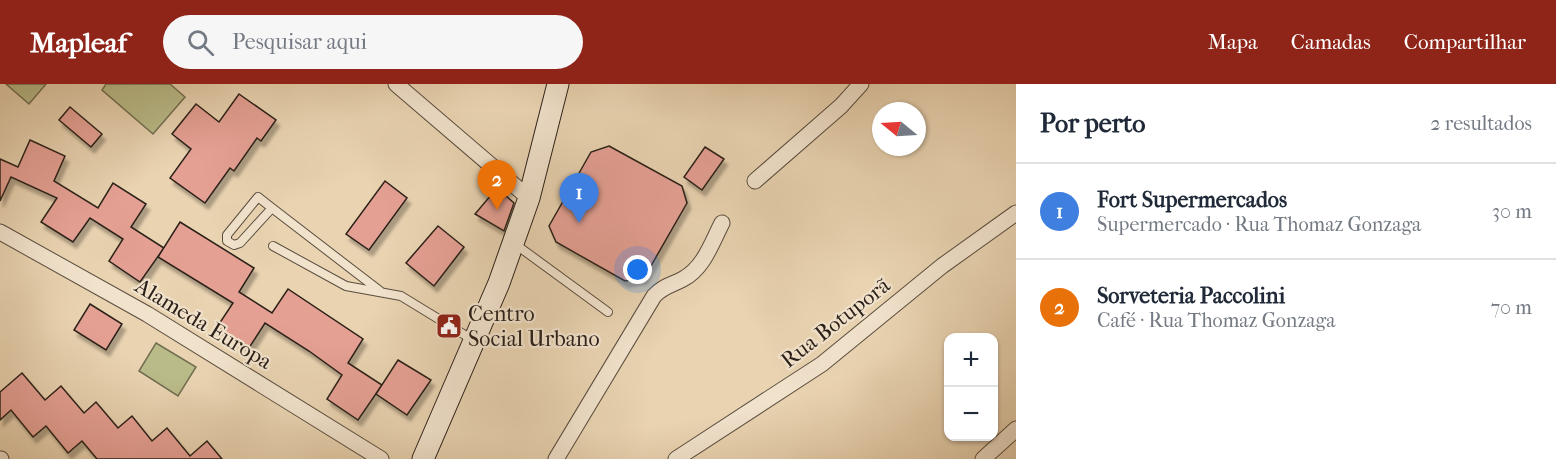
<!DOCTYPE html>
<html lang="pt">
<head>
<meta charset="utf-8">
<style>
  body { margin:0; font-family:"IM FELL French Canon",serif; background:#f6f6f7; color:#1f2937 }
  .controls { position:absolute; right:18px; bottom:18px; display:grid; overflow:hidden; border-radius:12px; box-shadow:0 2px 4px #0004 }
  .controls button { width:54px; height:54px; display:grid; place-items:center; padding:0; border:0; border-bottom:2px solid #e0e1e3; background:#fff; color:#1f2937; font:30px sans-serif }
  .compass { position:absolute; left:872px; top:18px; width:54px; height:54px; border-radius:50%; background:#fff; box-shadow:0 2px 4px #0004; rotate:288deg }
  .you { position:absolute; left:638px; top:186px; width:21px; height:21px; margin:-15px; border:4px solid #fff; border-radius:50%; background:#1a73e8; box-shadow:0 0 0 9px #1a73e833 }
  .badge { display:grid; place-items:center; width:39px; height:39px; border-radius:50%; background:#8f2418; color:#fff; font-size:20px; font-weight:700 }
  .pin { position:absolute; translate:-50% -50px; filter:drop-shadow(0 2px 3px #0008) }
  .pin::after { content:''; position:absolute; top:32px; width:21px; height:18px; background:inherit; clip-path:polygon(0 0,100% 0,50% 100%) }
  .list { margin:0; padding:0; list-style:none }
  h2 { display:flex; justify-content:space-between; align-items:center; height:78px; margin:0; padding:0 24px; font-size:26px }
  h2 small { font-size:20px; font-weight:400; color:#747a83 }
  .list li { display:grid; grid-template-columns:39px 1fr auto; gap:18px; align-items:center; box-sizing:border-box; height:96px; padding:0 24px; border-top:2px solid #e0e1e3 }
  .list b { display:block; font-size:22px; white-space:nowrap }
  .list p { margin:0; font-size:20px; white-space:nowrap; color:#747a83 }
  .list em { font-size:20px; font-style:normal; color:#747a83 }
  .icon { flex:none; width:33px; height:33px; fill:none; stroke:currentColor; stroke-width:2; stroke-linecap:round; stroke-linejoin:round }
  .map { position:relative; flex:none; width:1016px; height:375px; overflow:hidden }
  header { display:flex; align-items:center; gap:36px; box-sizing:border-box; height:84px; padding:0 30px; background:#8f2418; color:#fff }
  header strong { font-size:28px }
  nav { display:flex; gap:33px; margin-inline-start:auto; font-size:21px }
  .search { width:420px; height:54px; background:#f6f6f7; display:flex; align-items:center; gap:15px; box-sizing:border-box; padding:0 21px; border-radius:33px; color:#747a83; font-size:22px }
  main { display:flex }
  aside { flex:1; background:#fff }
  .map>svg:first-child { display:block }
  .green { fill:#b9bb89; stroke:#726e51; stroke-width:1.5 }
  .building { fill:#e5a094; stroke:#2b2019; stroke-width:1.5; filter:url(#shadow) }
  .lines { fill:none; stroke-linecap:round; stroke-linejoin:round }
  .service-casing { stroke:#5a4d3f; stroke-width:10 }
  .minor-casing { stroke:#5a4d3f; stroke-width:17 }
  .secondary-casing { stroke:#2b2019; stroke-width:23 }
  .service { stroke:#f1e2cc; stroke-width:8 }
  .minor { stroke:#f1e2cc; stroke-width:15 }
  .secondary { stroke:#f1e2cc; stroke-width:21 }
  .labels { text-anchor:middle; stroke-width:4.5; stroke-linejoin:round; paint-order:stroke }
  .poi-label { font-size:22px; fill:#2b2019; stroke:#f1e2cc; text-anchor:start }
  .street-label { font-size:22px; fill:#2b2019; stroke:#f1e2cc }
</style>
</head>
<body>
<header>
<strong>Mapleaf</strong>
<div class="search"><svg class="icon" aria-label="search" viewBox="0 0 24 24"><circle cx="10" cy="10" r="6"/><path d="M15 15l6 6"/></svg>Pesquisar aqui</div>
<nav><a>Mapa</a><a>Camadas</a><a>Compartilhar</a></nav>
</header>
<main>
<div class="map">
<svg width="1016" height="375" viewBox="0 0 1016 375">
  <defs>
    <filter id="shadow"><feDropShadow dx="3.5" dy="6" stdDeviation="1.5" flood-color="#0004"/></filter>
  </defs>
  <rect width="100%" height="100%" fill="#e9d3b1"/>
  <filter id="stains"><feTurbulence type="fractalNoise" baseFrequency=".00333" numOctaves="4"/><feColorMatrix values="0 0 0 0 .2 0 0 0 0 .09 0 0 0 0 .02 0 0 0 .5 -.17"/></filter>
  <radialGradient id="worn" r=".72"><stop offset=".6" stop-color="#630" stop-opacity="0"/><stop offset="1" stop-color="#630" stop-opacity=".3"/></radialGradient>
  <g class="green">
    <polygon points="6,0 46,0 29,20"/>
    <polygon points="106,0 170,0 185,13 153,50 102,6"/>
    <polygon points="156,259 196,283 178,312 139,287"/>
  </g>
  <g class="building">
    <polygon points="239,10 276,36 261,57 257,54 234,87 230,84 205,119 170,94 191,65 172,50 196,20 219,38"/>
    <polygon points="70,23 102,50 91,63 59,36"/>
    <polygon points="30,56 65,72 54,97 98,124 113,99 146,120 131,143 164,164 140,198 109,177 123,155 90,134 73,158 41,138 57,114 11,93 0,117 0,75 18,83"/>
    <polygon points="609,62 682,102 687,119 644,194 625,197 556,158 549,142 591,68"/>
    <polygon points="705,63 724,75 702,106 684,93"/>
    <polygon points="385,97 407,114 369,166 346,150"/>
    <polygon points="497,104 514,119 504,147 475,130"/>
    <polygon points="180,138 254,184 239,208 272,229 288,205 363,255 348,279 382,301 358,336 327,315 342,291 309,267 265,239 249,264 217,243 233,219 158,173"/>
    <polygon points="438,142 464,163 434,202 406,179"/>
    <polygon points="90,220 122,240 106,266 74,246"/>
    <polygon points="398,276 431,296 407,331 376,310"/>
    <polygon points="22,289 45,316 61,302 84,329 96,318 118,344 132,332 152,357 167,344 190,372 207,357 222,375 97,375 82,357 68,369 46,342 33,353 11,326 0,336 0,308"/>
  </g>
  <g class="lines">
    <g class="service-casing">
      <g id="service">
        <polyline points="272,124 240,159 234,161 227,157 227,151 258,113 272,124 380,207"/>
        <polyline points="515,160 608,228"/>
        <polyline points="273,162 346,202 401,212 473,256"/>
      </g>
    </g>
    <g class="minor-casing">
      <g id="minor">
        <polyline points="396,0 529,114"/>
        <polyline points="755,97 841,22 861,0"/>
        <polyline points="0,148 147,230 381,375"/>
        <polyline points="0,375 1,375"/>
        <path d="M556 375 654 212C663 202 672 201 683 195 704 184 712 158 722 139"/>
        <polyline points="676,375 822,280 942,182 1016,129"/>
        <polyline points="983,375 1016,345"/>
      </g>
    </g>
    <g class="secondary-casing">
      <polyline id="secondary" points="423,375 499,199 529,114 558,0"/>
    </g>
    <use href="#service" class="service"/>
    <use href="#minor" class="minor"/>
    <use href="#secondary" class="secondary"/>
  </g>
  <defs>
    <g id="civic-square" transform="scale(1.35)"><rect x="-9" y="-9" width="18" height="18" rx="4" fill="#8f2418" stroke="#f1e2cc"/><path d="M-.6-6.5H3V-4.5H.6V-3L4-1V1h2V6H-6V1h2V-1L-.6-3ZM-1.2 2.5V6h2.4V2.5Z" fill="#fff"/></g>
  </defs>
  <g fill-rule="evenodd">
    <use href="#civic-square" x="449" y="242"/>
  </g>
  <g class="labels">
    <g class="poi-label">
      <text x="468" y="237">Centro<tspan x="468" dy="25">Social Urbano</tspan></text>
    </g>
    <g class="street-label">
      <text transform="translate(835 238) rotate(-38)" y="8">Rua Botuporã</text>
      <text transform="translate(204 239) rotate(31)" y="8">Alameda Europa</text>
    </g>
  </g>
  <rect width="100%" height="100%" filter="url(#stains)"/>
  <rect width="100%" height="100%" fill="url(#worn)"/>
</svg>
<div class="controls">
<button>+</button>
<button>−</button>
</div>
<svg class="compass" viewBox="-18 -18 36 36"><path d="M0-13l5 13h-10z" fill="#e53935"/><path d="M0 13l5-13h-10z" fill="#747a83"/></svg>
<div class="you"></div>
<div class="pin badge" style="left:579px;top:139px;background:#3f7fe0">1</div>
<div class="pin badge" style="left:497px;top:126px;background:#e8710a">2</div>
</div>
<aside>
<h2>Por perto<small>2 resultados</small></h2>
<ul class="list">
<li><span class="badge" style="background:#3f7fe0">1</span><div><b>Fort Supermercados</b><p>Supermercado · Rua Thomaz Gonzaga</p></div><em>30 m</em></li>
<li><span class="badge" style="background:#e8710a">2</span><div><b>Sorveteria Paccolini</b><p>Café · Rua Thomaz Gonzaga</p></div><em>70 m</em></li>
</ul>
</aside>
</main>
</body>
</html>
